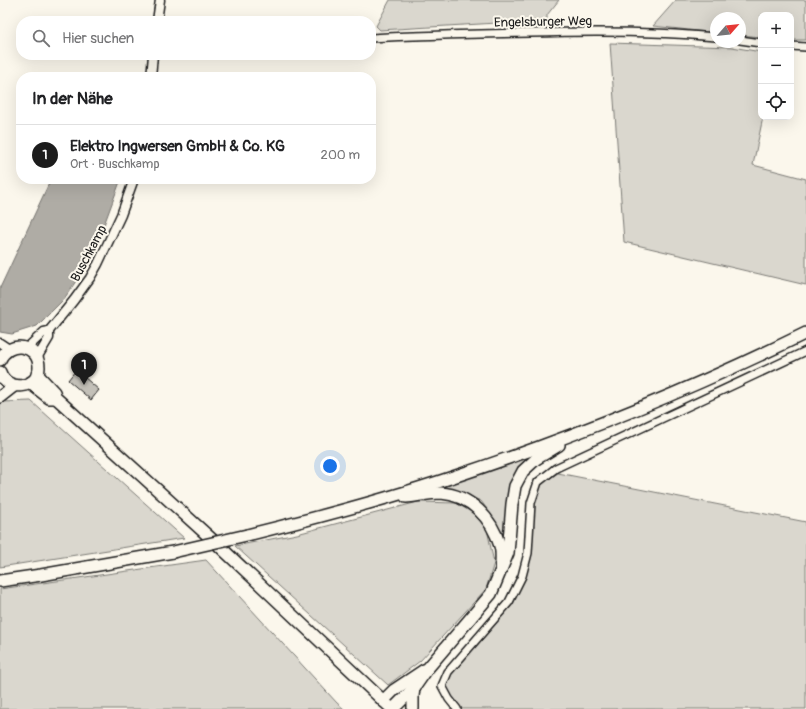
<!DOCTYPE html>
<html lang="de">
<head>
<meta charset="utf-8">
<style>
  body { margin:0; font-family:Pangolin,sans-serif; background:#f6f6f6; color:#202124 }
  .controls { position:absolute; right:12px; top:12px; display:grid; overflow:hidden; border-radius:8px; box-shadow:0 4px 16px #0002 }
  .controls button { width:36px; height:36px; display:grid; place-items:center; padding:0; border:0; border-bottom:1px solid #e0e0e0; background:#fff; color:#202124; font:20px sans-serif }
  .compass { position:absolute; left:710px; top:12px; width:36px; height:36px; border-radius:50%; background:#fff; box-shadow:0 4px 16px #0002; rotate:62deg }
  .you { position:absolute; left:330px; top:466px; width:14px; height:14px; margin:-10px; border:3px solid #fff; border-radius:50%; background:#1a73e8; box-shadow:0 0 0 6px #1a73e833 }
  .badge { display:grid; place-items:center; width:26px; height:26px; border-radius:50%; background:#1c1c1c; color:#fff; font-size:13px; font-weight:700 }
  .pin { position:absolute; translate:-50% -33px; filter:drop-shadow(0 1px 2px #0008) }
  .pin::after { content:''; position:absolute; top:21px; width:14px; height:12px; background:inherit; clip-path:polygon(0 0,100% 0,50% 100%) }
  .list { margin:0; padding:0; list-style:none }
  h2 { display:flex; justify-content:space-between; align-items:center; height:52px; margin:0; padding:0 16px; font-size:17px }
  h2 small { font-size:13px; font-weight:400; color:#757577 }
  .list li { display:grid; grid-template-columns:26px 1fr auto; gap:12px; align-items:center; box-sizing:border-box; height:60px; padding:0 16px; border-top:1px solid #e0e0e0 }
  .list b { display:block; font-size:15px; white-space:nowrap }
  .list p { margin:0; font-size:13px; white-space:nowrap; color:#757577 }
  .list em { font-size:13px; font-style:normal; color:#757577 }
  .icon { flex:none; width:22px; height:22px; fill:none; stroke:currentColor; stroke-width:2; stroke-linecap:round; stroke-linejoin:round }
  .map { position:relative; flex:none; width:806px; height:709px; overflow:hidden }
  .search { position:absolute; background:#fff; box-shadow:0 4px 16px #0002; left:16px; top:16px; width:360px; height:44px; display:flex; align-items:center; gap:10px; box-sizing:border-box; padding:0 14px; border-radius:16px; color:#757577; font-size:15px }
  .panel { position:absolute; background:#fff; box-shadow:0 4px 16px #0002; left:16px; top:72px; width:360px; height:112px; border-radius:16px }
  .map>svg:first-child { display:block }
  .green { fill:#dad7ce; stroke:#7b7a75 }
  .water { fill:#afaca5; stroke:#74726e }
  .building { fill:#c3c0b8; stroke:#1c1c1c }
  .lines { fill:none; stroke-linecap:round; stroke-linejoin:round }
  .minor-casing { stroke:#1c1c1c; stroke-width:10 }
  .tertiary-casing { stroke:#1c1c1c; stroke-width:11 }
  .primary-casing { stroke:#1c1c1c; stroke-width:14 }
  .trunk-casing { stroke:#1c1c1c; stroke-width:14 }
  .minor { stroke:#fbf7ec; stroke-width:7 }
  .tertiary { stroke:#fbf7ec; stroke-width:8 }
  .primary { stroke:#fbf7ec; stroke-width:11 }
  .trunk { stroke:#fbf7ec; stroke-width:11 }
  .trunk-bridge-casing { stroke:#1c1c1c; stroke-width:14; stroke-linecap:butt }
  .trunk-bridge { stroke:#fbf7ec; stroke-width:11 }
  .labels { text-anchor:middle; stroke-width:4; stroke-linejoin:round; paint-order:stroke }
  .street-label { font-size:13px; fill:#1c1c1c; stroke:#fbf7ec }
</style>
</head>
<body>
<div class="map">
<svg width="806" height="709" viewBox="0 0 806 709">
  <rect width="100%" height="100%" fill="#fbf7ec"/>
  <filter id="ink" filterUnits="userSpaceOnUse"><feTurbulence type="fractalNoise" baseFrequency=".025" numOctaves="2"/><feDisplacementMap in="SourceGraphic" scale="8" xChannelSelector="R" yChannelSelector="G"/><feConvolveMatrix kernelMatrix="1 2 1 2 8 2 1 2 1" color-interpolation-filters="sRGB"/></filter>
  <g filter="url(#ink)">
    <g class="green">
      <polygon points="390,0 559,0 547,15 547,20 380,30 376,26"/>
      <polygon points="676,0 806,0 806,40 791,40 791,15 761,15 761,37 740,35 740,18 716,18 716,33 653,26"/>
      <polygon points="610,43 732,47 761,52 761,117 763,117 753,165 806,179 806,285 624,242"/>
      <polygon points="31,401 184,538 0,567 0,405 3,402"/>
      <path d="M534 454C523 467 512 479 508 496 504 511 510 527 505 542L495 520 481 501 457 491 431 489Z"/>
      <polygon points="558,473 806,522 806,709 461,709 451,697 446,685 451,674 513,604 525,577 534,503 541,484"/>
      <polygon points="418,502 456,503 473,513 487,529 494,563 486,589 420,661 388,685 235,546 297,534"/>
      <polygon points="206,560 337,703 344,709 0,709 0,589"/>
    </g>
    <polygon class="water" points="51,179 121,179 92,257 64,299 37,326 12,334 0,332 0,288"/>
    <polygon class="building" points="76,370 99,390 91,400 68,380"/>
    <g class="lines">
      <g class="minor-casing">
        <g id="minor">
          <path d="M371 38C424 35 478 34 531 33 593 31 655 31 716 37"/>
          <polyline points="740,40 761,43"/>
          <polyline points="791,46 806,47"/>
          <polyline points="457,709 449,699 442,686 448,672 509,602 522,576 528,553 531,503 538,482 556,468 806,351"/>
        </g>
      </g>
      <g class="tertiary-casing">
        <g id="tertiary">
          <polyline points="157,21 160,0"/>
          <polyline points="151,77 153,55"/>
          <polyline points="0,343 9,349"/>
          <polyline points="27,348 44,332 49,331"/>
          <polyline points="37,358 49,338 49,331 74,300 90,278 98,264 121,215 134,179"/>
        </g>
      </g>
      <g class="primary-casing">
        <g id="primary">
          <path d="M0 360C8 340 39 344 39 367 39 389 7 393 0 372"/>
          <polyline points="37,374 54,392 56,398 216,543 392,709"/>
          <polyline points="30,383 49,398 56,398"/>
        </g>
      </g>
      <g class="trunk-casing">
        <g id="trunk">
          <polyline points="0,377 1,376"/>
          <polyline points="0,397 14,386"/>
          <path d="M406 497C417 496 429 493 441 493 470 495 492 518 500 546 502 552 501 560 501 567"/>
          <path d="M247 535C316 518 385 500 453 477 574 437 692 389 806 333"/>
          <polyline points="0,581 41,575 173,552"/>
          <polyline points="383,701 394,690 424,670"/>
          <polyline points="393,709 414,688 428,668 491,594 508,553 512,504 515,486 523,471 536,459 559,445"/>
          <polyline points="413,709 413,696 414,688"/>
        </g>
      </g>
      <use href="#minor" class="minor"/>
      <use href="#tertiary" class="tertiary"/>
      <use href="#primary" class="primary"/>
      <use href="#trunk" class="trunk"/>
      <g class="trunk-bridge-casing">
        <polyline id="trunk-bridge" points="173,552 247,535"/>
      </g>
      <use href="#trunk-bridge" class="trunk-bridge"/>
    </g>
  </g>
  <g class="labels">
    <g class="street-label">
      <text transform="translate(543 21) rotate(-1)" y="5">Engelsburger Weg</text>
      <text transform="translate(88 253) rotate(-62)" y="5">Buschkamp</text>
    </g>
  </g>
</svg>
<div class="controls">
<button>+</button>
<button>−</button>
<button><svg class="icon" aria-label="locate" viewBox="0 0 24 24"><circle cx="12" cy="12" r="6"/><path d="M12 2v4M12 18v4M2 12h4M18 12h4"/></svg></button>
</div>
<svg class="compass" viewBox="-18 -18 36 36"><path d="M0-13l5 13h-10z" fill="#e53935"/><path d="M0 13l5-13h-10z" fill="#757577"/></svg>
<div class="you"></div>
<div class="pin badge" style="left:84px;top:385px">1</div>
<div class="search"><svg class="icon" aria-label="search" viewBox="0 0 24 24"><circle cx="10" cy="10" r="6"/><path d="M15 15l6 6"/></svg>Hier suchen</div>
<section class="panel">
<h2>In der Nähe<small></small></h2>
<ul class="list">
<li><span class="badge">1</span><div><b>Elektro Ingwersen GmbH &amp; Co. KG</b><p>Ort · Buschkamp</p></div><em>200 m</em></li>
</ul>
</section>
</div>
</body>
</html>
